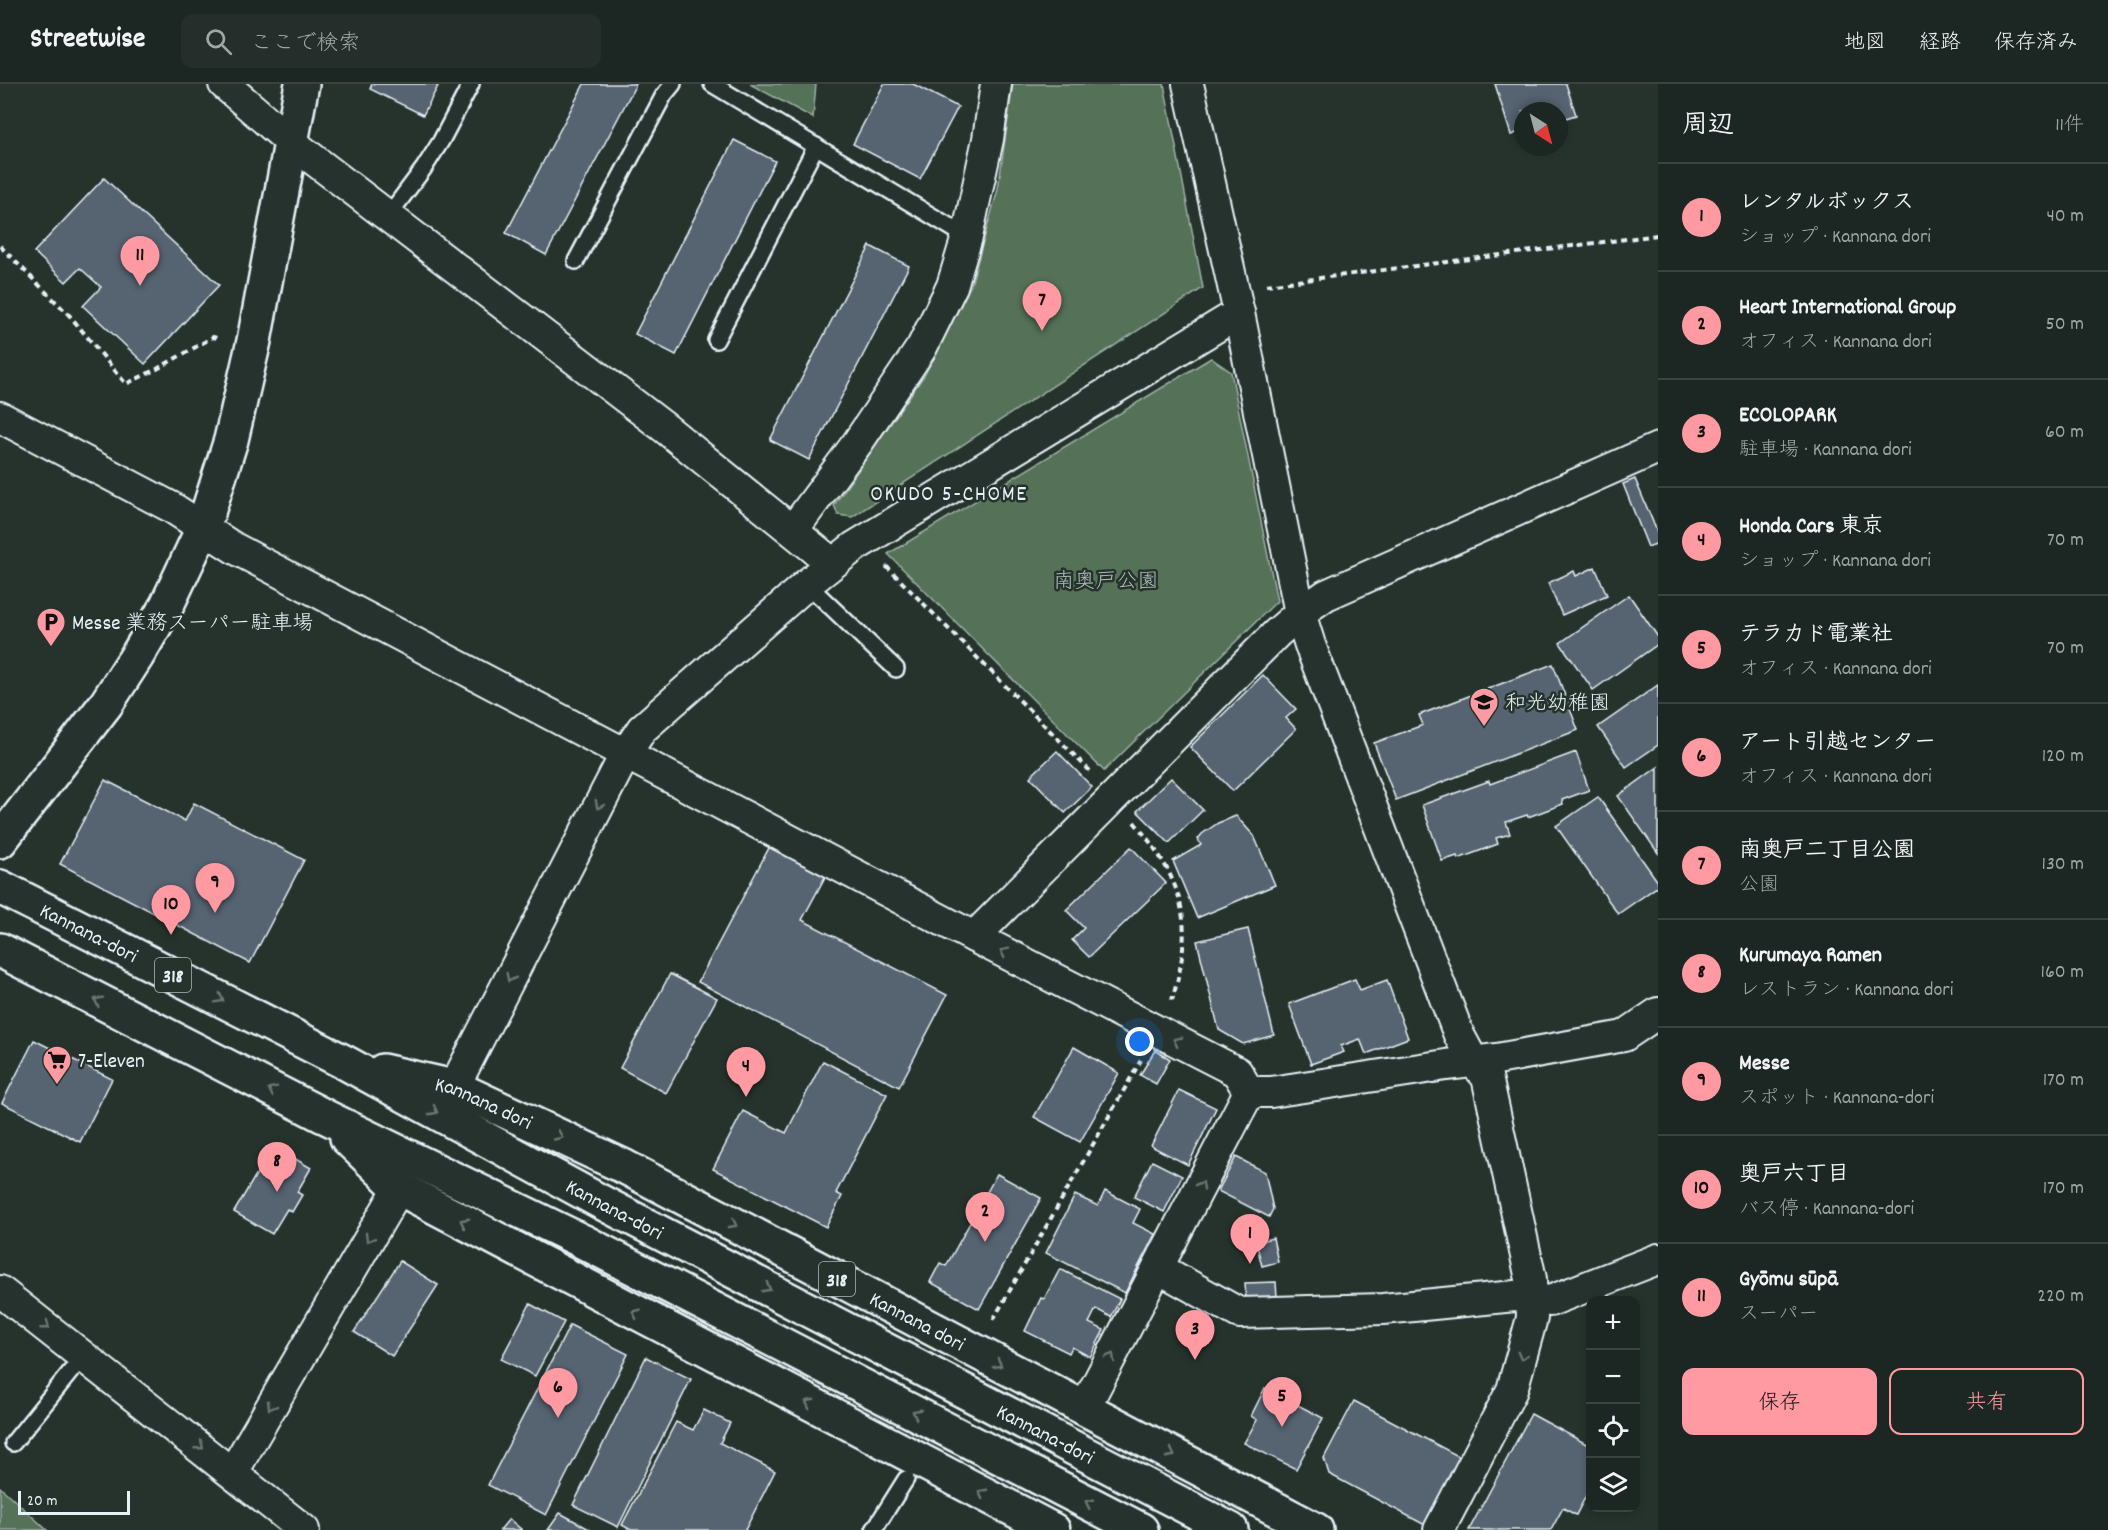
<!DOCTYPE html>
<html lang="ja">
<head>
<meta charset="utf-8">
<style>
  body { margin:0; font-family:Dekko,"Klee One",sans-serif; background:#252e2a; color:#f1f3f6 }
  .controls { position:absolute; right:18px; bottom:18px; display:grid; overflow:hidden; border-radius:12px; box-shadow:0 3px 9px #0003 }
  .controls button { width:54px; height:54px; display:grid; place-items:center; padding:0; border:0; border-bottom:2px solid #3a4340; background:#1c2622; color:#f1f3f6; font:30px sans-serif }
  .compass { position:absolute; left:1514px; top:18px; width:54px; height:54px; border-radius:50%; background:#1c2622; box-shadow:0 3px 9px #0003; rotate:144deg }
  .scale { position:absolute; left:18px; bottom:15px; width:112px; box-sizing:border-box; padding-left:6px; border:3px solid #e8f1f8; border-top:0; font-size:16px; line-height:21px; white-space:nowrap; color:#e8f1f8; -webkit-text-stroke:4px #26332d; paint-order:stroke }
  .you { position:absolute; left:1140px; top:958px; width:21px; height:21px; margin:-15px; border:4px solid #fff; border-radius:50%; background:#1a73e8; box-shadow:0 0 0 9px #1a73e833 }
  .badge { display:grid; place-items:center; width:39px; height:39px; border-radius:50%; background:#ff9aa2; color:#111; font-size:20px; font-weight:700 }
  .pin { position:absolute; translate:-50% -50px; filter:drop-shadow(0 2px 3px #0008) }
  .pin::after { content:''; position:absolute; top:32px; width:21px; height:18px; background:inherit; clip-path:polygon(0 0,100% 0,50% 100%) }
  .list { margin:0; padding:0; list-style:none }
  h2 { display:flex; justify-content:space-between; align-items:center; height:78px; margin:0; padding:0 24px; font-size:26px }
  h2 small { font-size:20px; font-weight:400; color:#a0a5a5 }
  .list li { display:grid; grid-template-columns:39px 1fr auto; gap:18px; align-items:center; box-sizing:border-box; height:108px; padding:0 24px; border-top:2px solid #3a4340 }
  .list b { display:block; font-size:22px; white-space:nowrap }
  .list p { margin:0; font-size:20px; white-space:nowrap; color:#a0a5a5 }
  .list em { font-size:20px; font-style:normal; color:#a0a5a5 }
  .actions { display:flex; gap:12px; padding:18px 24px }
  .actions a { flex:1; padding:14px 0; border:2px solid #ff9aa2; border-radius:12px; text-align:center; font-size:21px; color:#ff9aa2 }
  .actions .main { background:#ff9aa2; color:#111 }
  .icon { flex:none; width:33px; height:33px; fill:none; stroke:currentColor; stroke-width:2; stroke-linecap:round; stroke-linejoin:round }
  .map { position:relative; flex:none; width:1658px; height:1446px; overflow:hidden }
  header { display:flex; align-items:center; gap:36px; box-sizing:border-box; height:84px; padding:0 30px; background:#1c2622; border-bottom:2px solid #3a4340 }
  header strong { font-size:28px }
  nav { display:flex; gap:33px; margin-inline-start:auto; font-size:21px }
  .search { width:420px; height:54px; background:#252e2a; display:flex; align-items:center; gap:15px; box-sizing:border-box; padding:0 21px; border-radius:12px; color:#a0a5a5; font-size:22px }
  main { display:flex }
  aside { flex:1; background:#1c2622 }
  .map>svg:first-child { display:block }
  .green { fill:#547158; stroke:#9eb1a8; stroke-width:1.5 }
  .building { fill:#576471; stroke:#e8f1f8; stroke-width:1.5 }
  .lines { fill:none; stroke-linecap:round; stroke-linejoin:round }
  .lane-casing { stroke:#e8f1f8; stroke-width:20 }
  .street-casing { stroke:#e8f1f8; stroke-width:34 }
  .secondary-casing { stroke:#e8f1f8; stroke-width:38 }
  .primary-casing { stroke:#e8f1f8; stroke-width:38 }
  .path { stroke:#e8f1f8; stroke-width:4; stroke-dasharray:6 4.5; stroke-linecap:butt }
  .lane { stroke:#26332d; stroke-width:15 }
  .street { stroke:#26332d; stroke-width:30 }
  .secondary { stroke:#26332d; stroke-width:33 }
  .primary { stroke:#26332d; stroke-width:33 }
  .oneway { stroke:#6a7674 }
  .labels { text-anchor:middle; stroke-width:5; stroke-linejoin:round; paint-order:stroke }
  .shield { fill:#26332d; stroke:#aeb8bb; stroke-width:1.5 }
  .shield-label { font-size:20px; font-weight:bold; fill:#e8f1f8 }
  .park-label { font-size:21px; fill:#adbeb8; stroke:#26332d }
  .poi-label { font-size:21px; fill:#e8f1f8; stroke:#26332d; text-anchor:start }
  .street-label { font-size:21px; fill:#e8f1f8; stroke:#26332d }
  .neighbourhood-label { font-size:22px; letter-spacing:1.5px; fill:#e8f1f8; stroke:#26332d }
</style>
</head>
<body>
<header>
<strong>Streetwise</strong>
<div class="search"><svg class="icon" aria-label="search" viewBox="0 0 24 24"><circle cx="10" cy="10" r="6"/><path d="M15 15l6 6"/></svg>ここで検索</div>
<nav><a>地図</a><a>経路</a><a>保存済み</a></nav>
</header>
<main>
<div class="map">
<svg width="1658" height="1446" viewBox="0 0 1658 1446">
  <rect width="100%" height="100%" fill="#26332d"/>
  <filter id="ink" filterUnits="userSpaceOnUse"><feTurbulence type="fractalNoise" baseFrequency=".0167" numOctaves="2"/><feDisplacementMap in="SourceGraphic" scale="12" xChannelSelector="R" yChannelSelector="G"/><feConvolveMatrix kernelMatrix="1 2 1 2 8 2 1 2 1" color-interpolation-filters="sRGB"/></filter>
  <g filter="url(#ink)">
    <g class="green">
      <polygon points="750,0 816,0 813,34"/>
      <polygon points="1013,0 1164,0 1203,204 852,433 838,431 834,421 925,290 971,201 998,105"/>
      <polygon points="1211,274 1231,288 1277,517 1104,687 888,470"/>
      <polygon points="0,1403 47,1446 0,1446"/>
    </g>
    <g class="building">
      <polygon points="372,0 433,0 438,2 423,31 370,5"/>
      <polygon points="584,0 636,0 546,171 506,149"/>
      <polygon points="884,0 913,0 958,23 920,95 853,60"/>
      <polygon points="1495,0 1566,0 1576,31 1559,36 1559,27 1523,27 1523,47 1511,51"/>
      <polygon points="734,56 775,77 676,271 635,250"/>
      <polygon points="104,94 219,201 145,280 83,222 101,203 80,184 66,198 34,168"/>
      <polygon points="870,162 909,182 809,376 770,356"/>
      <polygon points="1635,395 1658,450 1658,459 1648,463 1623,400"/>
      <polygon points="1595,483 1607,511 1562,531 1548,499 1574,487 1576,492"/>
      <polygon points="1629,511 1658,553 1658,560 1593,606 1560,559"/>
      <polygon points="1553,580 1578,646 1396,716 1374,659 1423,641 1419,631"/>
      <polygon points="1263,591 1296,625 1286,634 1296,645 1233,707 1190,663"/>
      <polygon points="1658,601 1658,661 1626,683 1598,643"/>
      <polygon points="1057,667 1092,703 1065,729 1030,693"/>
      <polygon points="1576,668 1589,706 1562,716 1563,720 1528,733 1527,731 1506,738 1510,750 1496,754 1498,760 1458,775 1457,772 1442,777 1422,721 1489,697 1490,700"/>
      <polygon points="1658,683 1658,769 1618,712"/>
      <polygon points="1171,694 1203,726 1169,759 1137,727"/>
      <polygon points="105,696 185,737 194,719 304,776 250,879 60,780"/>
      <polygon points="1598,713 1658,798 1658,802 1618,830 1556,742"/>
      <polygon points="1236,732 1254,752 1275,801 1197,834 1173,777 1201,761 1198,755 1202,750 1218,739"/>
      <polygon points="770,762 826,791 802,836 947,911 899,1003 698,898"/>
      <polygon points="1131,763 1166,799 1089,873 1072,856 1084,844 1066,826"/>
      <polygon points="1248,845 1274,951 1243,960 1219,946 1197,857"/>
      <polygon points="670,890 717,914 666,1009 620,984"/>
      <polygon points="1355,895 1360,906 1387,896 1408,954 1366,970 1360,955 1341,962 1344,968 1311,980 1289,920"/>
      <polygon points="34,956 112,995 80,1058 2,1019"/>
      <polygon points="1074,963 1119,989 1080,1058 1034,1033"/>
      <polygon points="1155,966 1170,975 1156,1000 1140,991"/>
      <polygon points="823,977 887,1010 836,1109 842,1112 826,1143 713,1085 743,1027 786,1049"/>
      <polygon points="1179,1006 1216,1024 1188,1081 1151,1062"/>
      <polygon points="273,1062 311,1084 297,1108 302,1111 292,1128 287,1125 272,1150 234,1128"/>
      <polygon points="1236,1073 1265,1088 1273,1125 1269,1133 1218,1107"/>
      <polygon points="1152,1077 1182,1092 1164,1128 1134,1113"/>
      <polygon points="997,1090 1041,1114 979,1225 930,1198 940,1179 946,1182"/>
      <polygon points="1105,1107 1140,1125 1133,1139 1155,1150 1125,1209 1046,1169 1075,1111 1098,1122"/>
      <polygon points="1250,1135 1264,1142 1257,1155 1243,1148"/>
      <polygon points="1273,1154 1278,1178 1262,1182 1256,1158"/>
      <polygon points="400,1177 438,1201 392,1272 354,1248"/>
      <polygon points="1060,1185 1120,1215 1111,1233 1096,1225 1089,1239 1104,1246 1090,1273 1072,1263 1069,1269 1025,1247 1041,1214 1044,1215"/>
      <polygon points="1276,1198 1277,1214 1246,1215 1245,1199"/>
      <polygon points="530,1220 564,1238 535,1292 501,1275"/>
      <polygon points="570,1241 628,1270 546,1431 488,1401"/>
      <polygon points="646,1273 691,1295 618,1443 573,1421"/>
      <polygon points="1265,1304 1323,1334 1296,1385 1244,1359 1257,1336 1251,1332"/>
      <polygon points="1354,1317 1460,1373 1425,1441 1329,1390 1324,1374"/>
      <polygon points="704,1326 730,1339 720,1359 775,1387 745,1446 631,1446 622,1441 676,1338 693,1346"/>
      <polygon points="1531,1330 1590,1362 1590,1404 1576,1431 1563,1424 1551,1446 1469,1446"/>
      <polygon points="560,1429 591,1446 548,1446"/>
      <polygon points="509,1435 522,1446 500,1446"/>
    </g>
    <g class="lines">
      <g class="lane-casing">
        <g id="lane">
          <polyline points="712,0 967,153"/>
          <polyline points="388,132 424,84 441,57 471,0"/>
          <polyline points="576,177 664,11 673,0"/>
          <polyline points="716,256 816,62"/>
          <polyline points="807,500 896,585"/>
          <polyline points="13,1359 84,1271"/>
          <polyline points="874,1446 906,1395"/>
        </g>
      </g>
      <g class="street-casing">
        <g id="street">
          <polyline points="224,0 292,59 665,344 832,479"/>
          <polyline points="1188,0 1239,229"/>
          <polyline points="0,333 171,423 234,464 974,853 1237,988 1249,1008 1084,1325"/>
          <polyline points="793,446 858,358 922,263 952,202 967,153 988,55 996,0"/>
          <polyline points="974,853 1277,549 1300,529 1326,511 1658,364"/>
          <polyline points="454,1003 626,669 642,645 807,500 854,463 1239,229 1300,529 1310,561 1459,951 1473,977 1487,993 1531,1195 1532,1234 1512,1306 1439,1446"/>
          <polyline points="1249,1008 1271,1008 1446,981 1497,975 1624,952 1658,929"/>
          <polyline points="1158,1184 1239,1229 1383,1225 1515,1212 1550,1217 1658,1175"/>
          <polyline points="0,1207 304,1446"/>
          <polyline points="233,1388 399,1104"/>
        </g>
      </g>
      <g class="secondary-casing">
        <polyline id="secondary" points="0,757 106,620 137,572 167,521 203,444 231,356 254,257 302,0"/>
      </g>
      <g class="primary-casing">
        <g id="primary">
          <path id="s1" d="M0 803 346 979 603 1119 1231 1446"/>
          <polyline points="0,866 324,1032 582,1157 1141,1446"/>
          <path id="s2" d="M383 987 454 1003 625 1083 1316 1446"/>
          <polyline points="347,1054 399,1104 1053,1446"/>
        </g>
      </g>
      <g class="path">
        <polyline points="0,162 70,232 126,300 157,285 213,253 217,254"/>
        <polyline points="1266,201 1658,151"/>
        <polyline points="886,482 1090,687"/>
        <path d="M1134 738C1185 798 1195 841 1172 916"/>
        <polyline points="993,1236 1141,976"/>
      </g>
      <use href="#lane" class="lane"/>
      <use href="#street" class="street"/>
      <use href="#secondary" class="secondary"/>
      <use href="#primary" class="primary"/>
    </g>
    <defs><path id="oneway-chevron" d="M-2-3.5L2.5 0L-2 3.5" fill="none" stroke-width="1.6" stroke-linecap="round" stroke-linejoin="round" transform="scale(1.5)"/></defs>
    <g class="oneway">
      <use href="#oneway-chevron" transform="translate(599 721) rotate(117)"/>
      <use href="#oneway-chevron" transform="translate(1004 868) rotate(-153)"/>
      <use href="#oneway-chevron" transform="translate(510 894) rotate(117)"/>
      <use href="#oneway-chevron" transform="translate(220 915) rotate(27)"/>
      <use href="#oneway-chevron" transform="translate(98 917) rotate(-153)"/>
      <use href="#oneway-chevron" transform="translate(1177 957) rotate(-153)"/>
      <use href="#oneway-chevron" transform="translate(272 1006) rotate(-153)"/>
      <use href="#oneway-chevron" transform="translate(434 1027) rotate(28)"/>
      <use href="#oneway-chevron" transform="translate(559 1052) rotate(25)"/>
      <use href="#oneway-chevron" transform="translate(1201 1101) rotate(-62)"/>
      <use href="#oneway-chevron" transform="translate(464 1138) rotate(-152)"/>
      <use href="#oneway-chevron" transform="translate(733 1140) rotate(28)"/>
      <use href="#oneway-chevron" transform="translate(369 1154) rotate(120)"/>
      <use href="#oneway-chevron" transform="translate(767 1204) rotate(28)"/>
      <use href="#oneway-chevron" transform="translate(636 1229) rotate(-152)"/>
      <use href="#oneway-chevron" transform="translate(46 1242) rotate(38)"/>
      <use href="#oneway-chevron" transform="translate(1522 1272) rotate(105)"/>
      <use href="#oneway-chevron" transform="translate(1111 1273) rotate(-62)"/>
      <use href="#oneway-chevron" transform="translate(998 1280) rotate(28)"/>
      <use href="#oneway-chevron" transform="translate(809 1319) rotate(-152)"/>
      <use href="#oneway-chevron" transform="translate(271 1322) rotate(120)"/>
      <use href="#oneway-chevron" transform="translate(916 1329) rotate(-153)"/>
      <use href="#oneway-chevron" transform="translate(200 1362) rotate(38)"/>
      <use href="#oneway-chevron" transform="translate(1171 1370) rotate(28)"/>
      <use href="#oneway-chevron" transform="translate(982 1409) rotate(-152)"/>
      <use href="#oneway-chevron" transform="translate(1089 1419) rotate(-153)"/>
    </g>
  </g>
  <defs>
    <g id="parking-pin" transform="scale(1.5)"><path d="M0 17L-7.5 6A9.5 9.5 0 1 1 7.5 6Z" fill="#ff9aa2" stroke="#26332d"/><path d="M-3.5-5.5H1a3.5 3.5 0 0 1 0 7H-1V5.5H-3.5ZM-1-3.4V-.6H.8a1.4 1.4 0 0 0 0-2.8Z" fill="#111"/></g>
    <g id="school-pin" transform="scale(1.5)"><path d="M0 17L-7.5 6A9.5 9.5 0 1 1 7.5 6Z" fill="#ff9aa2" stroke="#26332d"/><path d="M0-5L7-2L0 1L-7-2ZM-4 1L0 2.5L4 1V4Q0 6-4 4Z" fill="#111"/></g>
    <g id="supermarket-pin" transform="scale(1.5)"><path d="M0 17L-7.5 6A9.5 9.5 0 1 1 7.5 6Z" fill="#ff9aa2" stroke="#26332d"/><path d="M-6-5.5h2.5l.6 2H6L4.5 2H-2.5L-4.4-4H-6ZM-1.5 3.2a1.3 1.3 0 1 0 .1 0ZM3 3.2a1.3 1.3 0 1 0 .1 0Z" fill="#111"/></g>
  </defs>
  <g fill-rule="evenodd">
    <use href="#parking-pin" x="51" y="538"/>
    <use href="#school-pin" x="1484" y="618"/>
    <use href="#supermarket-pin" x="57" y="976"/>
  </g>
  <g class="labels">
    <g class="shield">
      <rect x="155" y="874" width="36" height="34" rx="4.5"/>
      <rect x="819" y="1178" width="36" height="34" rx="4.5"/>
    </g>
    <g class="shield-label">
      <text x="173" y="898">318</text>
      <text x="837" y="1202">318</text>
    </g>
    <g class="park-label">
      <text x="1106" y="503">南奥戸公園</text>
    </g>
    <g class="poi-label">
      <text x="72" y="545">Messe 業務スーパー駐車場</text>
      <text x="1505" y="625">和光幼稚園</text>
      <text x="78" y="983">7-Eleven</text>
    </g>
    <g class="street-label">
      <text dy="7" stroke="none"><textPath href="#s1" startOffset="100">Kannana-dori</textPath></text>
      <text dy="7" stroke="none"><textPath href="#s2" startOffset="106">Kannana dori</textPath></text>
      <text dy="7" stroke="none"><textPath href="#s1" startOffset="694">Kannana-dori</textPath></text>
      <text dy="7" stroke="none"><textPath href="#s2" startOffset="592">Kannana dori</textPath></text>
      <text dy="7" stroke="none"><textPath href="#s1" startOffset="1180">Kannana-dori</textPath></text>
    </g>
    <g class="neighbourhood-label">
      <text x="949" y="416">OKUDO 5-CHOME</text>
    </g>
  </g>
</svg>
<div class="controls">
<button>+</button>
<button>−</button>
<button><svg class="icon" aria-label="locate" viewBox="0 0 24 24"><circle cx="12" cy="12" r="6"/><path d="M12 2v4M12 18v4M2 12h4M18 12h4"/></svg></button>
<button><svg class="icon" aria-label="layers" viewBox="0 0 24 24"><path d="M12 4l9 5-9 5-9-5zM3 14l9 5 9-5"/></svg></button>
</div>
<svg class="compass" viewBox="-18 -18 36 36"><path d="M0-13l5 13h-10z" fill="#e53935"/><path d="M0 13l5-13h-10z" fill="#a0a5a5"/></svg>
<div class="scale">20 m</div>
<div class="you"></div>
<div class="pin badge" style="left:1250px;top:1180px">1</div>
<div class="pin badge" style="left:985px;top:1158px">2</div>
<div class="pin badge" style="left:1195px;top:1276px">3</div>
<div class="pin badge" style="left:746px;top:1013px">4</div>
<div class="pin badge" style="left:1282px;top:1343px">5</div>
<div class="pin badge" style="left:558px;top:1334px">6</div>
<div class="pin badge" style="left:1042px;top:247px">7</div>
<div class="pin badge" style="left:277px;top:1108px">8</div>
<div class="pin badge" style="left:215px;top:829px">9</div>
<div class="pin badge" style="left:171px;top:851px">10</div>
<div class="pin badge" style="left:140px;top:202px">11</div>
</div>
<aside>
<h2>周辺<small>11件</small></h2>
<ul class="list">
<li><span class="badge">1</span><div><b>レンタルボックス</b><p>ショップ · Kannana dori</p></div><em>40 m</em></li>
<li><span class="badge">2</span><div><b>Heart International Group</b><p>オフィス · Kannana dori</p></div><em>50 m</em></li>
<li><span class="badge">3</span><div><b>ECOLOPARK</b><p>駐車場 · Kannana dori</p></div><em>60 m</em></li>
<li><span class="badge">4</span><div><b>Honda Cars 東京</b><p>ショップ · Kannana dori</p></div><em>70 m</em></li>
<li><span class="badge">5</span><div><b>テラカド電業社</b><p>オフィス · Kannana dori</p></div><em>70 m</em></li>
<li><span class="badge">6</span><div><b>アート引越センター</b><p>オフィス · Kannana dori</p></div><em>120 m</em></li>
<li><span class="badge">7</span><div><b>南奥戸二丁目公園</b><p>公園</p></div><em>130 m</em></li>
<li><span class="badge">8</span><div><b>Kurumaya Ramen</b><p>レストラン · Kannana dori</p></div><em>160 m</em></li>
<li><span class="badge">9</span><div><b>Messe</b><p>スポット · Kannana-dori</p></div><em>170 m</em></li>
<li><span class="badge">10</span><div><b>奥戸六丁目</b><p>バス停 · Kannana-dori</p></div><em>170 m</em></li>
<li><span class="badge">11</span><div><b>Gyōmu sūpā</b><p>スーパー</p></div><em>220 m</em></li>
</ul>
<div class="actions"><a class="main">保存</a><a>共有</a></div>
</aside>
</main>
</body>
</html>
